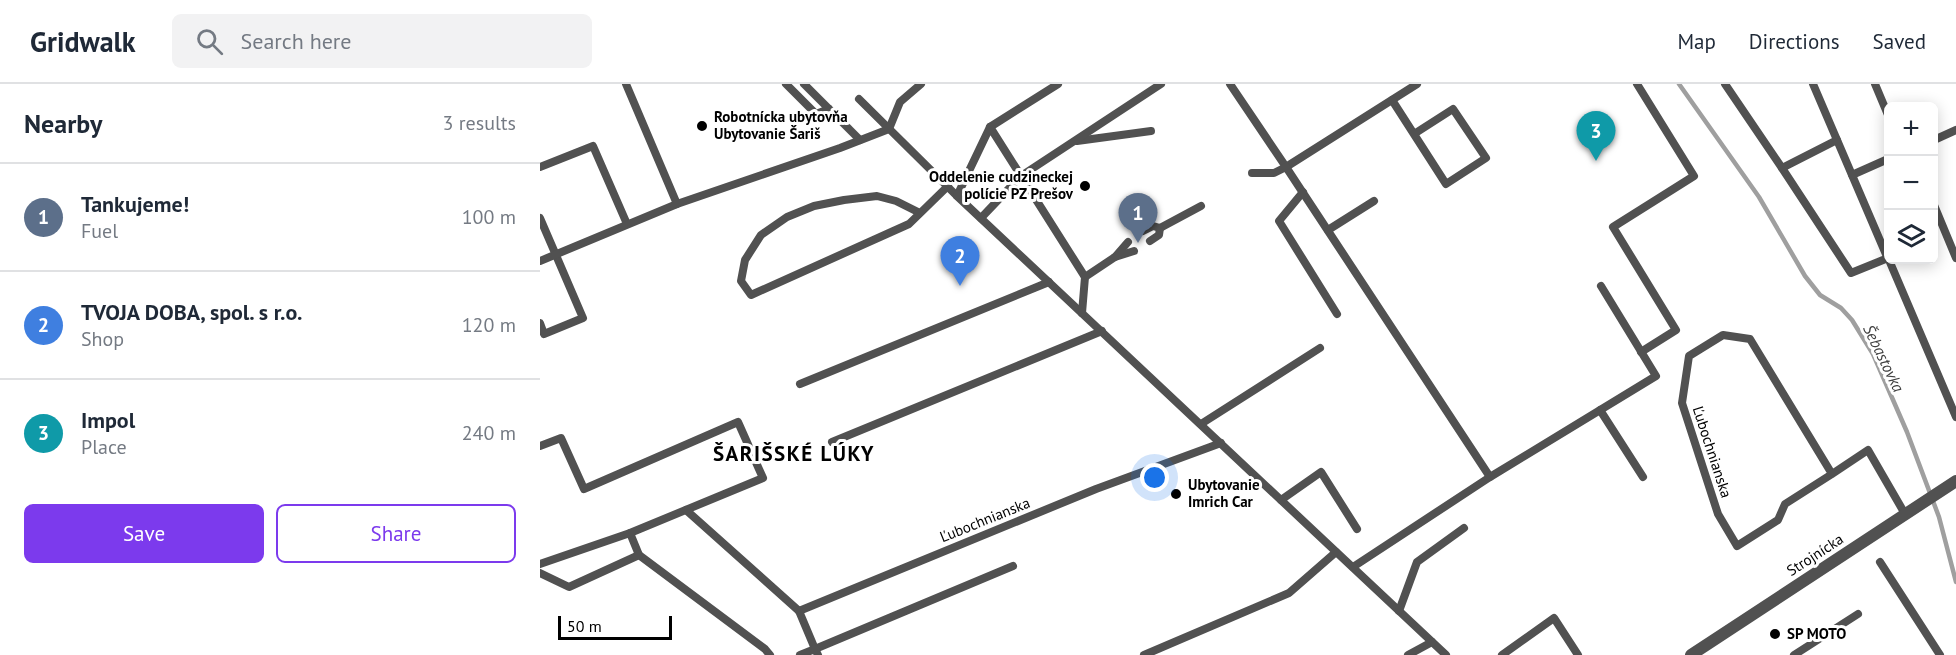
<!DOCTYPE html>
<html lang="en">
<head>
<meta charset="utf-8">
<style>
  body { margin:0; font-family:"PT Sans",sans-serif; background:#f2f2f3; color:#1f2937 }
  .controls { position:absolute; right:18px; top:18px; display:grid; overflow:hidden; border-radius:9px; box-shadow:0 3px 15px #0003 }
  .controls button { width:54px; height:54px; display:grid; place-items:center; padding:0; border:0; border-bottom:2px solid #e0e1e3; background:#fff; color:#1f2937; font:30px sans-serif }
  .scale { position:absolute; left:18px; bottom:15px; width:114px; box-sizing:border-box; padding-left:6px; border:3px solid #000; border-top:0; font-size:16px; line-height:21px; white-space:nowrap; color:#000; -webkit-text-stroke:4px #fff; paint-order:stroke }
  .you { position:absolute; left:615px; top:394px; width:21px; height:21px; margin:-15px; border:4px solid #fff; border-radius:50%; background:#1a73e8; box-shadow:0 0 0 9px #1a73e833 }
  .badge { display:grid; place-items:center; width:39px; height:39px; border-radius:50%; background:#7c3aed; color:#fff; font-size:20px; font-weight:700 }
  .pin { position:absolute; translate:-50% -50px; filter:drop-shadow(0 2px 3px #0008) }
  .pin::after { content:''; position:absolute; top:32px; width:21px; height:18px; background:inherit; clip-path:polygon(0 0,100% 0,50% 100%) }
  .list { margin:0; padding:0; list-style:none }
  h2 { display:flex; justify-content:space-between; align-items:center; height:78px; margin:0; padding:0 24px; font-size:26px }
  h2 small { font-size:20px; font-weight:400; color:#747a83 }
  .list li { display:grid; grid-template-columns:39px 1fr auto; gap:18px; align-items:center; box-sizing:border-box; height:108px; padding:0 24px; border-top:2px solid #e0e1e3 }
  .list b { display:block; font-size:22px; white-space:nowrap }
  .list p { margin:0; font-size:20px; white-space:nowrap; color:#747a83 }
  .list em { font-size:20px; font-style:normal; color:#747a83 }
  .actions { display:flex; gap:12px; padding:18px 24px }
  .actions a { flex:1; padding:14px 0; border:2px solid #7c3aed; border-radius:9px; text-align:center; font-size:21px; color:#7c3aed }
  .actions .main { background:#7c3aed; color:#fff }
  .icon { flex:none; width:33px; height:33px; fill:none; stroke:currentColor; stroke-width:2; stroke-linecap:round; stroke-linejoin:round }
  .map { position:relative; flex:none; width:1416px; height:571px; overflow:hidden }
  header { display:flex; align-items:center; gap:36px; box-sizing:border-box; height:84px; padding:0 30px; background:#fff; border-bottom:2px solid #e0e1e3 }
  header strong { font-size:28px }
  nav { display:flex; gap:33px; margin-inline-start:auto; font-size:21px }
  .search { width:420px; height:54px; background:#f2f2f3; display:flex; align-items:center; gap:15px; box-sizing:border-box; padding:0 21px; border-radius:9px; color:#747a83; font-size:22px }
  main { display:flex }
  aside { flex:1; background:#fff }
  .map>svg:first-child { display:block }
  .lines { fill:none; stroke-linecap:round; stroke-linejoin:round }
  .stream { stroke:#9f9f9f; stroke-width:4.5 }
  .lane { stroke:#515151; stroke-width:8 }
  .street { stroke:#515151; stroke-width:12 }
  .poi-dot { fill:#000; stroke:#fff; stroke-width:2 }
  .labels { text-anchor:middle; stroke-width:6; stroke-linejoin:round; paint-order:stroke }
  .poi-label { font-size:15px; font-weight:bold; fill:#000; stroke:#fff; text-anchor:start }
  .street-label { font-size:15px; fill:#000; stroke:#fff }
  .water-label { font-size:16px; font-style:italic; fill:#404040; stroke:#fff }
  .district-label { font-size:21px; font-weight:bold; letter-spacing:1.5px; fill:#000; stroke:#fff }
</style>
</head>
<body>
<header>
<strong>Gridwalk</strong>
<div class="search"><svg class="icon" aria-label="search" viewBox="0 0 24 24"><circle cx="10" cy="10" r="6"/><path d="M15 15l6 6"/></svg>Search here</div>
<nav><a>Map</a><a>Directions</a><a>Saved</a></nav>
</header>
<main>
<aside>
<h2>Nearby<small>3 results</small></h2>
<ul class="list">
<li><span class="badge" style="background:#5c6f8a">1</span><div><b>Tankujeme!</b><p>Fuel</p></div><em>100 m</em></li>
<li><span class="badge" style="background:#3f7fe0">2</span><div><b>TVOJA DOBA, spol. s r.o.</b><p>Shop</p></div><em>120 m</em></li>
<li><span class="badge" style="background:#0f9aa8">3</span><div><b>Impol</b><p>Place</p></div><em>240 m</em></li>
</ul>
<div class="actions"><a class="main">Save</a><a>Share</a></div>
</aside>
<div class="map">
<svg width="1416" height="571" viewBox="0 0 1416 571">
  <rect width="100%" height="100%" fill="#fff"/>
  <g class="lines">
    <polyline class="stream" points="1139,0 1219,113 1265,192 1280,211 1301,224 1312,236 1333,270 1367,348 1399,433 1416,498"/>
    <g class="lane">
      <polyline points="86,0 137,120"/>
      <polyline points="246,0 276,30 289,25"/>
      <polyline points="264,0 320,56"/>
      <polyline points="690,0 746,83 877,0"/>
      <polyline points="1097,0 1154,92 1073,143 1136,246 1101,268"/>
      <polyline points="1185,0 1242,84"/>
      <polyline points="1273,0 1348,175"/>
      <polyline points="1335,0 1348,31"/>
      <polyline points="319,15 417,112 906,571"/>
      <polyline points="852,16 906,100 946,74 913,25 874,50"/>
      <polyline points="450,43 518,0"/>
      <polyline points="1297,56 1242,84 1311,189 1348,174"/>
      <polyline points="1394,56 1416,46"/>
      <polyline points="537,57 611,47"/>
      <polyline points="0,83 53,62 87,140"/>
      <polyline points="712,89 734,89 746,83 950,393"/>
      <polyline points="1312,91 1348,75"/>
      <polyline points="763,108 739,137 797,230"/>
      <polyline points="417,112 450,43 545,193 542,229"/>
      <polyline points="1394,121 1416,174"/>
      <polyline points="380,129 356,117 337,112 304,116 274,122 247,133 221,151 205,176 201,197 211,211 369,140 408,102"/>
      <polyline points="0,134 43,234 4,250 0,239"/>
      <polyline points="441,134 481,92 621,0"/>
      <polyline points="788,146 834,117"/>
      <polyline points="603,147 613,142 620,144 661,122"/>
      <polyline points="610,157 619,151 620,144"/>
      <polyline points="575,173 594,167"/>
      <polyline points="1349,176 1416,333"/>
      <polyline points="0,177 137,120 300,64 349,45 360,18 381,0"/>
      <polyline points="545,193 575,173 588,158"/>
      <polyline points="260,300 509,198"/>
      <polyline points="1060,326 1103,393"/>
      <polyline points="661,340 780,264"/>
      <polyline points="292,358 562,247"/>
      <polyline points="0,362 21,354 44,405 198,338 223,394 90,449 99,471 225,565 230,571"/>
      <polyline points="1292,390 1245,420 1238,436 1197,462 1178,430 1142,319 1149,272 1183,251 1210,255 1292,390 1328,366 1365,430"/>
      <polyline points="741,416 781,388 817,445"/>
      <polyline points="146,426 259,527"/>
      <polyline points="1340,478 1400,571"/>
      <polyline points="0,480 90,449"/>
      <polyline points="473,482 275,565 259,527 556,405 681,359"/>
      <polyline points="813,483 950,393 1116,292 1061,202"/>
      <polyline points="0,489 29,503 99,471"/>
      <polyline points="859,527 877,478 924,444"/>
      <polyline points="260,571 275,565 278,571"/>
      <polyline points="604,571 749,509 796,468"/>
      <polyline points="868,571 892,558"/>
      <polyline points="962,571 1014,534 1038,571"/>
      <polyline points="1254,571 1318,530"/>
    </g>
    <polyline class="street" points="1151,571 1416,397"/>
  </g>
  <g class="poi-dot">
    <circle cx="162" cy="42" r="6"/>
    <circle cx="545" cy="102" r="6"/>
    <circle cx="636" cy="410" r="6"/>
    <circle cx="1235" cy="550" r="6"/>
  </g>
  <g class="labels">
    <g class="poi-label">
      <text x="174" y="38">Robotnícka ubytovňa<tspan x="174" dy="17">Ubytovanie Šariš</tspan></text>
      <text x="533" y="98" text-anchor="end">Oddelenie cudzineckej<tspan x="533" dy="17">polície PZ Prešov</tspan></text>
      <text x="648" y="406">Ubytovanie<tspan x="648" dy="17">Imrich Car</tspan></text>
      <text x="1247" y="555">SP MOTO</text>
    </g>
    <g class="street-label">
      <text transform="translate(1172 368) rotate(72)" y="5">Ľubochnianska</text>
      <text transform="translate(445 436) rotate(-22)" y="5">Ľubochnianska</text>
      <text transform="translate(1275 471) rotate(-33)" y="5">Strojnícka</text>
    </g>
    <g class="water-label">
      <text transform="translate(1344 274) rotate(64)" y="6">Šebastovka</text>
    </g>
    <g class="district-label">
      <text x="254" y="377">ŠARIŠSKÉ LÚKY</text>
    </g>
  </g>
</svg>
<div class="controls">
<button>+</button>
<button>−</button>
<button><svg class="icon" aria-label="layers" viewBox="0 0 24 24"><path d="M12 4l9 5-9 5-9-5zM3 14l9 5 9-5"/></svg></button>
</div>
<div class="scale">50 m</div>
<div class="you"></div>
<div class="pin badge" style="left:598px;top:159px;background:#5c6f8a">1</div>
<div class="pin badge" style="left:420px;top:202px;background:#3f7fe0">2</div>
<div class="pin badge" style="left:1056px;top:77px;background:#0f9aa8">3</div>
</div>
</main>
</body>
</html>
